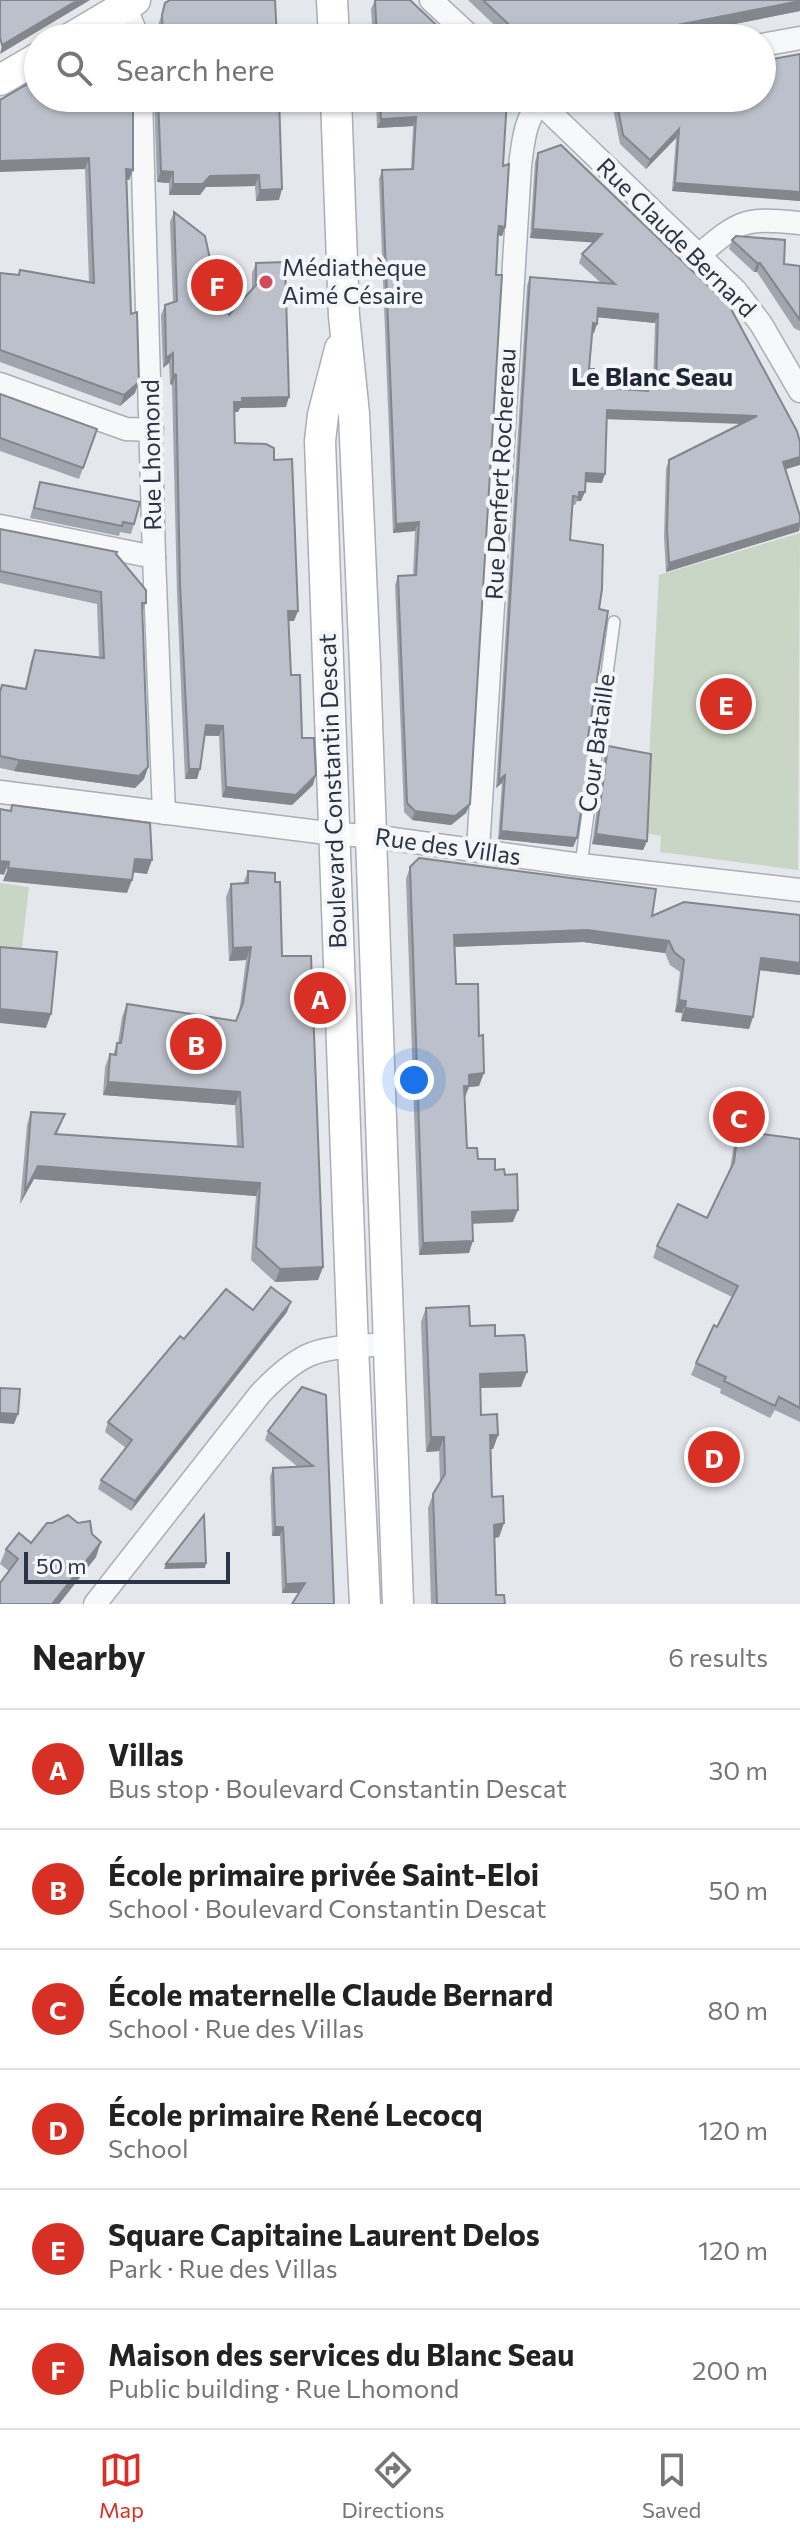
<!DOCTYPE html>
<html lang="en">
<head>
<meta charset="utf-8">
<style>
  body { margin:0; font-family:Commissioner,sans-serif; background:#f2f2f2; color:#222 }
  .scale { position:absolute; left:24px; bottom:20px; width:206px; box-sizing:border-box; padding-left:8px; border:4px solid #2b3445; border-top:0; font-size:22px; line-height:28px; white-space:nowrap; color:#2b3445; -webkit-text-stroke:6px #f4f6f9; paint-order:stroke }
  .you { position:absolute; left:414px; top:1080px; width:28px; height:28px; margin:-20px; border:6px solid #fff; border-radius:50%; background:#1a73e8; box-shadow:0 0 0 12px #1a73e833 }
  .badge { display:grid; place-items:center; width:52px; height:52px; border-radius:50%; background:#d93025; color:#fff; font-size:26px; font-weight:700 }
  .pin { position:absolute; translate:-50% -50%; border:4px solid #fff; box-shadow:0 2px 8px #0006 }
  .list { margin:0; padding:0; list-style:none }
  h2 { display:flex; justify-content:space-between; align-items:center; height:104px; margin:0; padding:0 32px; font-size:34px }
  h2 small { font-size:26px; font-weight:400; color:#767676 }
  .list li { display:grid; grid-template-columns:52px 1fr auto; gap:24px; align-items:center; box-sizing:border-box; height:120px; padding:0 32px; border-top:2px solid #e0e0e0 }
  .list b { display:block; font-size:30px; white-space:nowrap }
  .list p { margin:0; font-size:26px; white-space:nowrap; color:#767676 }
  .list em { font-size:26px; font-style:normal; color:#767676 }
  .icon { flex:none; width:44px; height:44px; fill:none; stroke:currentColor; stroke-width:2; stroke-linecap:round; stroke-linejoin:round }
  .map { position:relative; flex:none; width:800px; height:1604px; overflow:hidden }
  .search { position:absolute; background:#fff; box-shadow:0 2px 6px #0004; left:24px; right:24px; top:24px; height:88px; display:flex; align-items:center; gap:20px; box-sizing:border-box; padding:0 28px; border-radius:44px; color:#767676; font-size:30px }
  .sheet { height:824px; background:#fff }
  nav { display:flex; justify-content:space-around; align-items:center; box-sizing:border-box; height:112px; border-top:2px solid #e0e0e0; background:#fff; font-size:22px; color:#767676 }
  nav a { display:grid; justify-items:center; gap:4px }
  nav .on { color:#d93025 }
  .map>svg:first-child { display:block }
  .green { fill:#c9d6c5 }
  .lines { fill:none; stroke-linecap:round; stroke-linejoin:round }
  .lane-casing { stroke:#a9aeb7; stroke-width:14 }
  .street-casing { stroke:#a9aeb7; stroke-width:25 }
  .secondary-casing { stroke:#a9aeb7; stroke-width:33 }
  .lane { stroke:#f7f8fa; stroke-width:11 }
  .street { stroke:#f7f8fa; stroke-width:22 }
  .secondary { stroke:#fff; stroke-width:30 }
  .wall { fill:#a1a5ae; fill-rule:evenodd }
  .shaded-wall { fill:#83868d }
  .building { fill:#bbc0ca; stroke:#83868d; stroke-width:2; fill-rule:evenodd }
  .poi-dot { fill:#d1495b; stroke:#f4f6f9; stroke-width:3 }
  .labels { text-anchor:middle; stroke-width:8; stroke-linejoin:round; paint-order:stroke }
  .street-label { font-size:24px; fill:#2b3445; stroke:#f4f6f9 }
  .poi-label { font-size:24px; fill:#2b3445; stroke:#f4f6f9; text-anchor:start }
  .neighbourhood-label { font-size:26px; font-weight:bold; fill:#1d2536; stroke:#f4f6f9 }
</style>
</head>
<body>
<div class="map">
<svg width="800" height="1604" viewBox="0 0 800 1604">
  <rect width="100%" height="100%" fill="#e4e7ec"/>
  <g class="green">
    <polygon points="800,533 798,870 660,852 661,836 645,833 659,575"/>
    <polygon points="0,883 29,887 21,956 0,954"/>
  </g>
  <g class="lines">
    <g class="lane-casing">
      <polyline id="lane" points="581,865 614,622"/>
    </g>
    <g class="street-casing">
      <g id="street">
        <polyline points="431,0 472,38"/>
        <polyline points="125,6 138,38"/>
        <polyline points="762,45 800,38"/>
        <polyline points="141,98 154,557 164,813"/>
        <polyline points="535,98 736,291 761,324 800,391"/>
        <path d="M699 255C741 219 745 218 800 223"/>
        <polyline points="0,384 126,429 152,430"/>
        <polyline points="0,526 154,557"/>
        <polyline points="0,792 335,834 371,836 581,865 800,890"/>
        <path d="M478 850 520 166C523 142 525 115 544 98"/>
        <path d="M95 1604 260 1394C308 1343 323 1349 388 1344"/>
      </g>
    </g>
    <g class="secondary-casing">
      <g id="secondary">
        <polyline points="332,0 334,38"/>
        <polyline points="71,38 135,0"/>
        <polyline points="0,80 38,58"/>
        <polyline points="336,98 344,316 354,414 365,665 398,1604"/>
        <polyline points="340,349 323,415 320,441 353,1347 365,1604"/>
      </g>
    </g>
    <use href="#lane" class="lane"/>
    <use href="#street" class="street"/>
    <use href="#secondary" class="secondary"/>
  </g>
  <g class="wall">
    <polygon points="375,0 450,38 373,38 371,9"/>
    <polygon points="468,0 800,0 800,11 664,38 508,38"/>
    <polygon points="165,3 277,38 159,38 158,26"/>
    <polygon points="800,54 800,201 672,191 676,138 646,169 620,144 611,98 762,98"/>
    <polygon points="154,98 279,98 279,200 256,201 255,186 206,187 200,195 169,195 169,183 157,182"/>
    <polygon points="376,98 507,98 503,166 505,227 502,236 498,235 466,813 451,825 412,820 404,812 395,585 398,576 413,575 415,531 393,533 379,179 382,170 411,169 413,126 377,128"/>
    <polygon points="0,100 133,170 129,180 127,180 131,314 135,393 120,406 0,362 0,273 18,275 20,270 89,282 85,169"/>
    <path d="M538 153 786 469 800 516V527L799 531 666 572 664 537 666 469 669 460 740 424 607 419 602 483 585 482 581 501H577L575 505H573L570 540 599 609 587 743 577 838 573 847 498 839 502 783 496 788 527 286 530 277 600 282 579 263 582 254 594 242 530 238 535 162ZM598 317 655 323 653 384H648L646 390 593 387 589 369 592 332 594 333Z"/>
    <polygon points="174,212 202,298 229,315 252,289 252,273 256,263 286,407 240,408 238,412 234,412 235,443 294,621 288,621 291,675 302,738 313,785 292,805 222,797 219,736 205,736 197,779 185,779 177,594 172,385 170,384 169,363 163,368 161,315 165,305 173,302 170,222"/>
    <polygon points="732,240 784,264 800,266 800,331 794,328 757,272 754,272 729,249"/>
    <polygon points="0,394 97,429 79,479 0,451"/>
    <polygon points="40,482 134,524 131,534 120,532 119,536 30,518"/>
    <polygon points="0,529 116,554 146,603 142,613 148,767 144,779 135,788 14,771 0,768 0,691 25,688 31,661 35,650 99,658 97,604 0,583"/>
    <polygon points="608,746 647,841 643,850 592,844 604,756"/>
    <polygon points="410,867 652,916 800,975 759,970 753,1017 749,1029 681,1021 682,1013 675,1012 680,972 670,965 665,953 583,942 454,947 456,984 479,1086 469,1087 465,1098 467,1148 478,1159 495,1170 513,1222 473,1223 469,1253 419,1255 406,879"/>
    <polygon points="248,871 275,882 282,956 323,1267 318,1280 275,1282 251,1260 256,1196 34,1179 20,1204 27,1125 31,1112 65,1114 57,1134 237,1147 235,1105 103,1095 105,1067 110,1054 113,1055 117,1043 118,1043 122,1017 127,1004 236,1021 239,1013 246,960 229,961 226,897 231,884 243,884"/>
    <polygon points="738,1131 800,1139 800,1422 775,1410 770,1418 720,1393 721,1389 691,1375 696,1363 717,1327 732,1297 653,1258 657,1246 707,1218 730,1170 734,1143"/>
    <polygon points="426,1308 495,1336 521,1387 480,1388 481,1415 498,1435 493,1449 491,1449 492,1497 504,1523 499,1537 495,1538 496,1595 505,1604 431,1604 428,1508 433,1494 440,1483 439,1451 426,1452 421,1322"/>
    <polygon points="253,1310 287,1312 131,1511 98,1489 101,1480 126,1448 105,1432 108,1422 184,1339"/>
    <polygon points="302,1387 334,1604 299,1593 282,1593 280,1536 272,1536 270,1477 273,1468 298,1467 265,1440 268,1431"/>
    <polygon points="31,1543 96,1557 59,1604 0,1604 9,1571 0,1564 6,1549"/>
  </g>
  <g class="shaded-wall">
    <polygon points="78,0 90,0 0,54 2,45"/>
    <polygon points="800,1 800,11 664,38 611,38"/>
    <polygon points="416,117 413,126 377,128 381,119"/>
    <polygon points="679,129 676,138 646,169 650,160"/>
    <polygon points="89,158 85,169 0,172 0,161"/>
    <polygon points="126,169 133,170 129,180 122,180"/>
    <polygon points="161,171 173,172 169,183 157,182"/>
    <polygon points="259,175 255,186 206,187 200,195 169,195 173,184 210,176"/>
    <polygon points="675,183 800,192 800,201 672,191"/>
    <polygon points="282,189 279,200 256,201 260,190"/>
    <polygon points="499,226 505,227 502,236 496,235"/>
    <polygon points="533,229 602,234 599,243 530,238"/>
    <polygon points="757,263 760,263 757,272 754,272"/>
    <polygon points="598,308 658,314 655,323 595,317"/>
    <polygon points="593,323 597,324 594,333 590,332"/>
    <polygon points="173,353 169,363 163,368 166,358"/>
    <polygon points="173,374 176,375 172,385 170,384"/>
    <polygon points="139,382 135,393 120,406 124,395"/>
    <polygon points="289,397 286,407 240,408 238,412 230,412 234,402 242,398"/>
    <polygon points="607,410 757,416 753,424 604,419"/>
    <polygon points="800,457 800,465 780,471 783,462"/>
    <polygon points="586,473 605,474 602,483 583,482"/>
    <polygon points="579,492 585,492 581,501 577,501"/>
    <polygon points="419,522 415,531 393,533 396,524"/>
    <polygon points="800,523 799,531 666,572 669,563"/>
    <polygon points="288,611 298,611 294,621 284,621"/>
    <polygon points="206,725 223,726 219,736 202,735"/>
    <polygon points="19,760 148,767 144,779 135,788 14,771"/>
    <polygon points="189,769 200,769 197,779 185,779"/>
    <polygon points="316,775 313,785 292,805 222,797 226,787"/>
    <polygon points="505,775 502,783 496,788 499,780"/>
    <polygon points="470,804 466,813 451,825 412,820 415,811"/>
    <polygon points="501,831 577,838 573,847 498,839"/>
    <polygon points="596,834 647,841 643,850 592,844"/>
    <polygon points="135,859 152,860 147,874 130,872"/>
    <polygon points="0,861 9,862 4,875 0,874"/>
    <polygon points="8,868 132,880 127,893 3,881"/>
    <polygon points="587,930 669,941 665,953 583,942 450,947 454,935"/>
    <polygon points="251,947 246,960 229,961 233,948"/>
    <polygon points="761,958 800,963 800,975 757,970"/>
    <polygon points="679,1000 686,1001 682,1013 675,1012"/>
    <polygon points="685,1008 753,1017 749,1029 681,1021"/>
    <polygon points="0,1009 51,1014 46,1028 0,1023"/>
    <polygon points="484,1073 479,1086 469,1087 464,1098 460,1098 469,1075"/>
    <polygon points="108,1082 240,1092 235,1105 103,1095"/>
    <polygon points="38,1166 260,1183 256,1196 34,1179 20,1204 25,1191"/>
    <polygon points="518,1210 513,1222 468,1224 472,1212"/>
    <polygon points="473,1241 469,1253 419,1255 423,1243"/>
    <polygon points="323,1267 318,1280 275,1282 280,1269"/>
    <polygon points="291,1302 287,1312 131,1511 135,1501"/>
    <polygon points="527,1372 521,1387 474,1388 480,1374"/>
    <polygon points="0,1413 18,1414 14,1424 0,1423"/>
    <polygon points="490,1435 498,1435 493,1449 485,1449"/>
    <polygon points="431,1437 444,1437 439,1451 426,1452"/>
    <polygon points="504,1523 499,1537 489,1539 494,1525"/>
    <polygon points="275,1527 283,1527 280,1536 272,1536"/>
    <polygon points="101,1542 96,1557 59,1604 52,1604"/>
    <polygon points="206,1563 205,1568 164,1569 166,1564"/>
    <polygon points="305,1583 302,1593 282,1593 286,1584"/>
  </g>
  <g class="building">
    <polygon points="0,0 78,0 2,45 0,37"/>
    <polygon points="170,0 275,0 277,38 163,38 162,15 165,3"/>
    <polygon points="375,0 410,0 450,38 377,38"/>
    <polygon points="483,0 800,0 800,1 611,38 523,38"/>
    <polygon points="800,54 800,192 675,183 679,129 650,160 623,135 616,98 762,98 762,61"/>
    <polygon points="38,78 38,98 133,98 133,170 126,169 131,314 137,312 139,382 124,395 0,350 0,273 19,275 20,270 94,283 89,158 0,161 0,100"/>
    <polygon points="158,98 279,98 282,189 260,190 259,175 210,176 203,184 173,184 173,172 161,171"/>
    <polygon points="380,98 507,98 503,166 509,164 505,227 499,226 498,233 496,275 502,275 470,804 455,816 415,811 407,803 398,576 416,575 419,522 396,524 382,170 413,169 416,117 381,119"/>
    <path d="M561 145 730 307 797 431 800 442V457L783 462 800 516V523L669 563 667 529 669 460 757 416 607 410 605 474 586 473 585 492H579V497L573 496 570 540 603 545 602 589 599 609 608 611 587 743 591 744 577 838 501 831 505 775 499 780 530 277 615 284 582 254 602 234 533 229 538 153ZM598 308 658 314 656 385 648 384V391L593 387 594 369H589L593 323 597 324Z"/>
    <polygon points="174,212 205,236 210,259 202,298 219,297 229,315 256,285 256,263 285,262 289,397 242,398 242,402 234,402 235,443 266,444 274,448 274,460 292,459 298,611 288,611 291,675 300,675 302,738 314,738 316,775 296,795 226,787 223,726 206,725 200,769 189,769 180,584 176,375 173,374 173,353 166,358 165,305 177,301"/>
    <polygon points="736,236 785,240 784,264 800,266 800,320 760,263 757,263 732,240"/>
    <polygon points="0,394 97,429 83,468 0,438"/>
    <polygon points="40,482 140,502 134,524 123,522 122,526 34,508"/>
    <polygon points="0,529 117,552 116,554 146,590 146,603 142,603 148,767 139,776 19,760 0,756 0,692 2,685 26,689 35,650 104,658 101,592 0,571"/>
    <polygon points="608,746 651,754 647,841 596,834"/>
    <polygon points="12,805 150,823 152,860 135,859 132,880 8,868 9,862 0,861 0,809 11,811"/>
    <polygon points="419,858 656,889 652,916 684,902 800,915 800,963 761,958 753,1017 685,1008 686,1001 679,1000 684,960 674,952 669,941 587,930 454,935 456,984 478,984 479,1036 483,1035 484,1073 469,1075 469,1086 464,1086 467,1148 477,1148 478,1159 495,1159 495,1170 504,1169 505,1175 517,1174 518,1210 472,1212 473,1241 423,1243 410,867"/>
    <polygon points="248,871 275,873 275,882 280,882 282,956 311,956 323,1267 280,1269 256,1247 260,1183 38,1166 25,1191 31,1112 65,1114 55,1134 243,1147 240,1092 108,1082 110,1054 116,1055 117,1043 121,1043 127,1004 236,1021 243,1003 251,947 233,948 231,884 248,883"/>
    <polygon points="0,947 57,952 51,1014 0,1009"/>
    <polygon points="738,1131 800,1139 800,1408 779,1397 775,1406 724,1381 726,1377 696,1363 714,1325 717,1327 738,1286 657,1246 678,1204 707,1218 734,1162"/>
    <polygon points="271,1287 291,1302 135,1501 101,1480 132,1440 108,1422 180,1336 184,1339 226,1289 253,1310"/>
    <polygon points="469,1306 470,1326 495,1325 495,1336 524,1335 525,1340 527,1372 480,1374 481,1415 497,1414 498,1435 490,1435 492,1497 503,1496 504,1523 494,1525 496,1595 504,1595 505,1604 437,1604 433,1494 445,1474 444,1437 431,1437 426,1308"/>
    <polygon points="302,1387 326,1395 334,1604 292,1604 305,1583 286,1584 283,1527 275,1527 273,1468 313,1466 268,1431"/>
    <polygon points="0,1388 20,1389 18,1414 0,1413"/>
    <polygon points="68,1515 78,1523 90,1521 92,1534 101,1542 52,1604 0,1604 0,1583 18,1559 6,1549 19,1533 31,1543 47,1523 52,1523"/>
    <polygon points="204,1515 206,1563 166,1564"/>
  </g>
  <circle class="poi-dot" cx="266" cy="282" r="8"/>
  <g class="labels">
    <g class="street-label">
      <text transform="translate(676 238) rotate(45)" y="8">Rue Claude Bernard</text>
      <text transform="translate(152 455) rotate(-91)" y="8">Rue Lhomond</text>
      <text transform="translate(501 474) rotate(-87)" y="8">Rue Denfert Rochereau</text>
      <text transform="translate(597 743) rotate(-82)" y="8">Cour Bataille</text>
      <text transform="translate(333 791) rotate(-92)" y="8">Boulevard Constantin Descat</text>
      <text transform="translate(448 847) rotate(8)" y="8">Rue des Villas</text>
    </g>
    <g class="poi-label">
      <text x="282" y="276">Médiathèque<tspan x="282" dy="28">Aimé Césaire</tspan></text>
    </g>
    <g class="neighbourhood-label">
      <text x="652" y="386">Le Blanc Seau</text>
    </g>
  </g>
</svg>
<div class="scale">50 m</div>
<div class="you"></div>
<div class="pin badge" style="left:320px;top:998px">A</div>
<div class="pin badge" style="left:196px;top:1044px">B</div>
<div class="pin badge" style="left:739px;top:1117px">C</div>
<div class="pin badge" style="left:714px;top:1457px">D</div>
<div class="pin badge" style="left:726px;top:704px">E</div>
<div class="pin badge" style="left:217px;top:285px">F</div>
<div class="search"><svg class="icon" aria-label="search" viewBox="0 0 24 24"><circle cx="10" cy="10" r="6"/><path d="M15 15l6 6"/></svg>Search here</div>
</div>
<section class="sheet">
<h2>Nearby<small>6 results</small></h2>
<ul class="list">
<li><span class="badge">A</span><div><b>Villas</b><p>Bus stop · Boulevard Constantin Descat</p></div><em>30 m</em></li>
<li><span class="badge">B</span><div><b>École primaire privée Saint-Eloi</b><p>School · Boulevard Constantin Descat</p></div><em>50 m</em></li>
<li><span class="badge">C</span><div><b>École maternelle Claude Bernard</b><p>School · Rue des Villas</p></div><em>80 m</em></li>
<li><span class="badge">D</span><div><b>École primaire René Lecocq</b><p>School</p></div><em>120 m</em></li>
<li><span class="badge">E</span><div><b>Square Capitaine Laurent Delos</b><p>Park · Rue des Villas</p></div><em>120 m</em></li>
<li><span class="badge">F</span><div><b>Maison des services du Blanc Seau</b><p>Public building · Rue Lhomond</p></div><em>200 m</em></li>
</ul>
</section>
<nav>
<a class="on"><svg class="icon" aria-label="map" viewBox="0 0 24 24"><path d="M3 6l6-2 6 2 6-2v14l-6 2-6-2-6 2zM9 4v14M15 6v14"/></svg>Map</a>
<a><svg class="icon" aria-label="directions" viewBox="0 0 24 24"><path d="M12 3l9 9-9 9-9-9zM9 14v-3h6M13 9l2 2-2 2"/></svg>Directions</a>
<a><svg class="icon" aria-label="saved" viewBox="0 0 24 24"><path d="M7 4h10v16l-5-4-5 4z"/></svg>Saved</a>
</nav>
</body>
</html>
